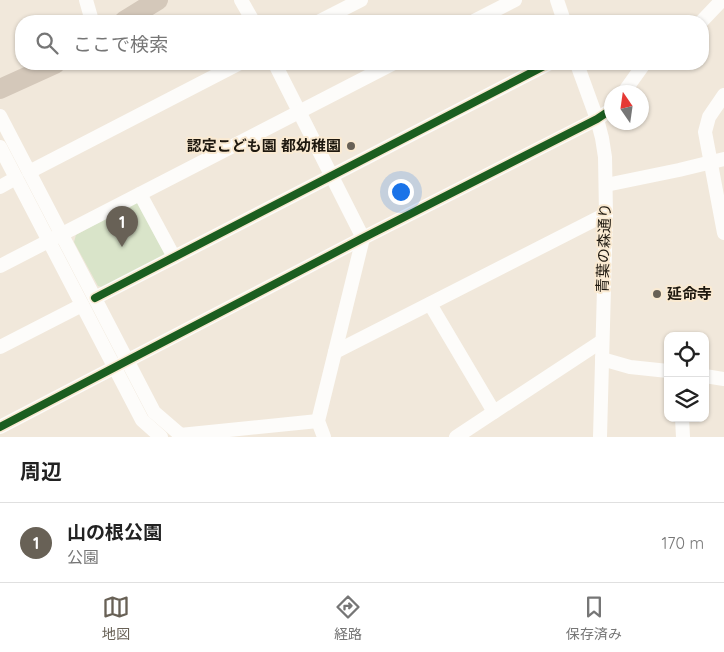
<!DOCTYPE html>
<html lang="ja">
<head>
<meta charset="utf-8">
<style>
  body { margin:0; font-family:Quicksand,"Noto Sans JP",sans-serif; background:#f6f6f6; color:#222 }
  .controls { position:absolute; right:15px; bottom:15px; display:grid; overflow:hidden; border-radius:10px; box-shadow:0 1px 4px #0004 }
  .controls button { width:45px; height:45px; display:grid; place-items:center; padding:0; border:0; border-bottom:1px solid #e0e0e0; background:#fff; color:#222; font:25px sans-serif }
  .compass { position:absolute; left:604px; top:85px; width:45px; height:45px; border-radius:50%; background:#fff; box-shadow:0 1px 4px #0004; rotate:347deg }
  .you { position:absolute; left:400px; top:191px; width:18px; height:18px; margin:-12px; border:4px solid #fff; border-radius:50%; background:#1a73e8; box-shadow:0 0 0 8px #1a73e833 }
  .badge { display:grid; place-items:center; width:32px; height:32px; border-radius:50%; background:#686156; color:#fff; font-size:16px; font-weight:700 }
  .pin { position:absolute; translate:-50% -41px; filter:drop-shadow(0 1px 2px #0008) }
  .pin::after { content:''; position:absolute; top:26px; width:18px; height:15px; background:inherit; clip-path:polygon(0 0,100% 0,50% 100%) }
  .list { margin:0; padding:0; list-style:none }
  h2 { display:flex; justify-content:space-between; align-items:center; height:65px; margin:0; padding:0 20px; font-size:21px }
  h2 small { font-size:16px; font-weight:400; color:#767676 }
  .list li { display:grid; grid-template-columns:32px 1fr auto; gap:15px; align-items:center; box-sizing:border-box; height:80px; padding:0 20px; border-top:1px solid #e0e0e0 }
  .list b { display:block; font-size:19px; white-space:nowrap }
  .list p { margin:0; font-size:16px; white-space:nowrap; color:#767676 }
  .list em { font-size:16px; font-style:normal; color:#767676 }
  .icon { flex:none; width:28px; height:28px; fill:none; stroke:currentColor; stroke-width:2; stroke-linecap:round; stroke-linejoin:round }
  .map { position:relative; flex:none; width:724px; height:437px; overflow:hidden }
  .search { position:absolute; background:#fff; box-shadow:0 1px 4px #0004; left:15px; right:15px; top:15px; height:55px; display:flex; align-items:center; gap:12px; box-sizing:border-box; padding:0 18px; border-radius:20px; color:#767676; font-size:19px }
  .sheet { height:145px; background:#fff }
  nav { display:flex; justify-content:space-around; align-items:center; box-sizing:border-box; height:70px; border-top:1px solid #e0e0e0; background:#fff; font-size:14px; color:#767676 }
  nav a { display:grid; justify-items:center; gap:2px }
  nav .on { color:#686156 }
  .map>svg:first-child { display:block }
  .green { fill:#d9e4c9 }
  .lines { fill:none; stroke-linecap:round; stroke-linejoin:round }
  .minor { stroke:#fdfcfa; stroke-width:14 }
  .highway { stroke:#d4c8ba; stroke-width:20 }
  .cycleway-casing { stroke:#faead2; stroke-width:11 }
  .cycleway { stroke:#1b5e20; stroke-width:8 }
  .poi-dot { fill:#686156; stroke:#faead2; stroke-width:2 }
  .labels { text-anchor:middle; stroke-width:4; stroke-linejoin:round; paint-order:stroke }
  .poi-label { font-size:15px; font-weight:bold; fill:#1e180f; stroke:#faead2; text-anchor:end }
  .street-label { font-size:15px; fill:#1e180f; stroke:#faead2 }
</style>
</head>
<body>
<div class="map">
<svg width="724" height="437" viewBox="0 0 724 437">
  <rect width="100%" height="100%" fill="#f1e8db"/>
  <polygon class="green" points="138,201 169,253 106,288 98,286 74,242 76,235"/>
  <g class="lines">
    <g class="minor">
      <polyline points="86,0 92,21"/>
      <polyline points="241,0 253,21"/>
      <polyline points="557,0 564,21"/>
      <polyline points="320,21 361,0"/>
      <polyline points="474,21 515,0"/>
      <polyline points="702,21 722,0"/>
      <polyline points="275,64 363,238 318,421 324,437"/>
      <polyline points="577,64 597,119 602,138 605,157 606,214 600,437"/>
      <polyline points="624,92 644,64"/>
      <polyline points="724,95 709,117 705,132 724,233"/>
      <polyline points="0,116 154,412 183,437"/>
      <polyline points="0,147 142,420 161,437"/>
      <polyline points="29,172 238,64"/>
      <polyline points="606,185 679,170 724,159"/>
      <polyline points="0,187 16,178"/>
      <polyline points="140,194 174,257"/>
      <polyline points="0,266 392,64"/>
      <polyline points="95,298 548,64"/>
      <polyline points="430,304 494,412"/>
      <polyline points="0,347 82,305"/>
      <polyline points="335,352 606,214"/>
      <polyline points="602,359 630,367 668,371"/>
      <polyline points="705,376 724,379"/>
      <polyline points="682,418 683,437"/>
      <polyline points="0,427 363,238 597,119 612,109"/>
      <polyline points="180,435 318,421"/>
      <polyline points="456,437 602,341"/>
    </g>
    <g class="highway">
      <polyline points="124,21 158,0"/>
      <polyline points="0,89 55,64"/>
    </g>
    <g class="cycleway-casing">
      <g id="cycleway">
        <polyline points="95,298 548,64"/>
        <polyline points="0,427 363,238 597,119 612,109"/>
      </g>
    </g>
    <use href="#cycleway" class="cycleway"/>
  </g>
  <g class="poi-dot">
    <circle cx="351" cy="146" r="5"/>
    <circle cx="657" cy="294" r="5"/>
  </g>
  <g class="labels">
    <g class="poi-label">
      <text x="341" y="151">認定こども園 都幼稚園</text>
      <text x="667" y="299" text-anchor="start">延命寺</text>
    </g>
    <g class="street-label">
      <text transform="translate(604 248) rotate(-88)" y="5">青葉の森通り</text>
    </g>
  </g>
</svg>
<div class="controls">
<button><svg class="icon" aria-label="locate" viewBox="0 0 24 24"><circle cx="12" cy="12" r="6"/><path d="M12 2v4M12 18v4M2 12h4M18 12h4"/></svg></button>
<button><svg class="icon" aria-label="layers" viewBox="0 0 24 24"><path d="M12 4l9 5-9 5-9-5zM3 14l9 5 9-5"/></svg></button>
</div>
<svg class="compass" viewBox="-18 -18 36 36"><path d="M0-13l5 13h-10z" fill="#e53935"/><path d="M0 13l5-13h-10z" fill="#767676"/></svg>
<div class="you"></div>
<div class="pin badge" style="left:122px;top:247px">1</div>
<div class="search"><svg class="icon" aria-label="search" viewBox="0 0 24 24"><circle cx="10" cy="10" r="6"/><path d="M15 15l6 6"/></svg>ここで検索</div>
</div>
<section class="sheet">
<h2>周辺<small></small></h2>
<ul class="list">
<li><span class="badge">1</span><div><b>山の根公園</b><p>公園</p></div><em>170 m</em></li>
</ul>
</section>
<nav>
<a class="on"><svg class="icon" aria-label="map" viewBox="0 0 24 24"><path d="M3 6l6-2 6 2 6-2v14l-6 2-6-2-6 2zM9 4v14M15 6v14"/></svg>地図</a>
<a><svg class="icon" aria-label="directions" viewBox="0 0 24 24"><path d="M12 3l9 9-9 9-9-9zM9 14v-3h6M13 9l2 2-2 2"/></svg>経路</a>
<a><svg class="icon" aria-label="saved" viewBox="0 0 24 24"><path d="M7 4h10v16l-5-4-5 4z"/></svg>保存済み</a>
</nav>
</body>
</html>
